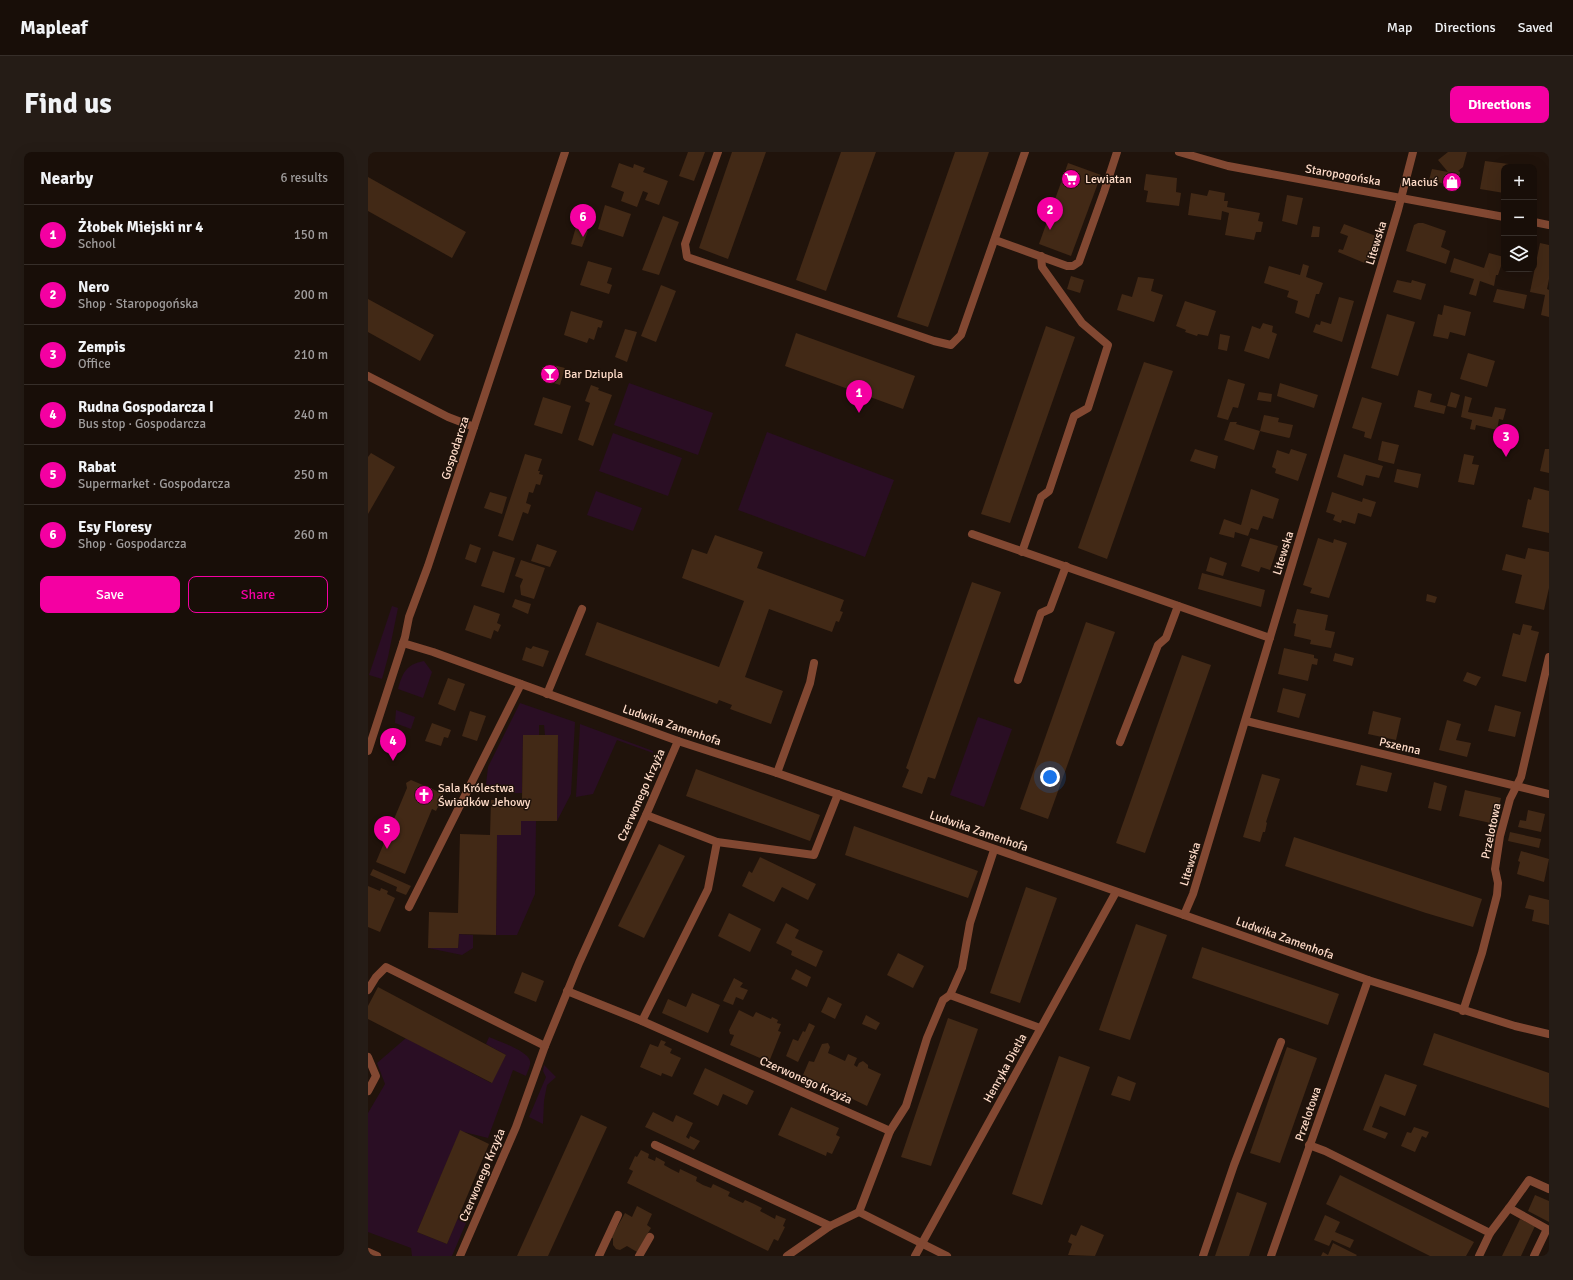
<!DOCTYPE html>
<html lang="en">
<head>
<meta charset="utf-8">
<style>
  body { margin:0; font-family:Signika,sans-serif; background:#251c16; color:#f1f3f6 }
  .controls { position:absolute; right:12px; top:12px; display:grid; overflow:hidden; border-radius:8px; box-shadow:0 4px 16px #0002 }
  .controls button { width:36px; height:36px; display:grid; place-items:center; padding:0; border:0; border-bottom:1px solid #362e29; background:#180e08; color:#f1f3f6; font:20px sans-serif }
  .you { position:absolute; left:682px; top:625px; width:14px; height:14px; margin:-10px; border:3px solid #fff; border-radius:50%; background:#1a73e8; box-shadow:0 0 0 6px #1a73e833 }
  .badge { display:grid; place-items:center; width:26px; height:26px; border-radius:50%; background:#f400a2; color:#fff; font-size:13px; font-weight:700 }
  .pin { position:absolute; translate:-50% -33px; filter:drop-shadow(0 1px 2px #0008) }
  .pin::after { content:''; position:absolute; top:21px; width:14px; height:12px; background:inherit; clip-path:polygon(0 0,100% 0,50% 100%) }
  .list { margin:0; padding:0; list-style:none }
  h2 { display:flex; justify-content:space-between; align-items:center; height:52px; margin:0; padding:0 16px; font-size:17px }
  h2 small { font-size:13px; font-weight:400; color:#9f9c9c }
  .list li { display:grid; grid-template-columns:26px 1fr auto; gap:12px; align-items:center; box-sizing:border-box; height:60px; padding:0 16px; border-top:1px solid #362e29 }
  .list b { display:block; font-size:15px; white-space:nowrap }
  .list p { margin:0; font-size:13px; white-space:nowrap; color:#9f9c9c }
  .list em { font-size:13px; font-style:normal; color:#9f9c9c }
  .actions { display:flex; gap:8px; padding:12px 16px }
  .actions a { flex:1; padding:9px 0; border:1px solid #f400a2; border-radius:8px; text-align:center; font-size:14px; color:#f400a2 }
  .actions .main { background:#f400a2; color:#fff }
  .icon { flex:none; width:22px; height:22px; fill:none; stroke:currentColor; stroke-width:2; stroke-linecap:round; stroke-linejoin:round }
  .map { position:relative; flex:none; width:1181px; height:1104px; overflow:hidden; border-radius:8px }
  header { display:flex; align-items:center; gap:24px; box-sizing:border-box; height:56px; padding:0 20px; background:#180e08; border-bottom:1px solid #362e29 }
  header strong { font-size:19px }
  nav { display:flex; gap:22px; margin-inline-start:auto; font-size:14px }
  .intro { display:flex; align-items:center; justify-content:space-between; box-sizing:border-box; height:96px; padding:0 24px }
  h1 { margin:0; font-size:28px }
  .button { padding:10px 18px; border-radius:8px; background:#f400a2; color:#fff; font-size:14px; font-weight:700 }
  main { display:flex; gap:24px; padding:0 24px }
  aside { flex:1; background:#180e08; border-radius:8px; box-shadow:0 4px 16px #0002 }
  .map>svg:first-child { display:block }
  .green { fill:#2a0e24 }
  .building { fill:#422916 }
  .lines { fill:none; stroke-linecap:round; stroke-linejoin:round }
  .lane { stroke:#824832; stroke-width:8 }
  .street { stroke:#824832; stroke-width:8 }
  .labels { text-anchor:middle; stroke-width:3; stroke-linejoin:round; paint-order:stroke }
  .street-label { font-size:12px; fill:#ffdcc9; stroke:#20130b }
  .poi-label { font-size:12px; fill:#ffdcc9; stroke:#20130b; text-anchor:start }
</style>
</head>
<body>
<header>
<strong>Mapleaf</strong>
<nav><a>Map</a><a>Directions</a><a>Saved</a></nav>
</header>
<div class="intro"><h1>Find us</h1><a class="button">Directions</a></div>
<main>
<aside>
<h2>Nearby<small>6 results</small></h2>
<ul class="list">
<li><span class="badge">1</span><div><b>Żłobek Miejski nr 4</b><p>School</p></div><em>150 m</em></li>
<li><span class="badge">2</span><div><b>Nero</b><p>Shop · Staropogońska</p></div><em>200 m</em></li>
<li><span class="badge">3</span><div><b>Zempis</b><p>Office</p></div><em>210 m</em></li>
<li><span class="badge">4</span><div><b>Rudna Gospodarcza I</b><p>Bus stop · Gospodarcza</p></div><em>240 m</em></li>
<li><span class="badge">5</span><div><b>Rabat</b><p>Supermarket · Gospodarcza</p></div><em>250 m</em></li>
<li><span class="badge">6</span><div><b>Esy Floresy</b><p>Shop · Gospodarcza</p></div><em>260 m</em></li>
</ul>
<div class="actions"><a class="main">Save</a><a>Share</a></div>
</aside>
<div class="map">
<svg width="1181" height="1104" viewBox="0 0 1181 1104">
  <rect width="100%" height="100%" fill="#20130b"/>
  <g class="green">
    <polygon points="261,231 345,261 330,303 246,273"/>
    <polygon points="399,280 526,328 497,405 370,358"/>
    <polygon points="245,281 314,306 300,344 231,319"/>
    <polygon points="228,339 274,356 265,379 219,363"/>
    <polygon points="24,454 30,456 20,505 14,527 1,523"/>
    <path d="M56 509 64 520 55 546 30 537C34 522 38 512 56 509Z"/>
    <polygon points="152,551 207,570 203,642 189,669 190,584 177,583 176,573 171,573 171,583 155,583 154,641 117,641 120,615"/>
    <polygon points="28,558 47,565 43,577 27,571"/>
    <polygon points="610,565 644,577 616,655 582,643"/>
    <polygon points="212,572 285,599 285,601 249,588 225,642 208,645"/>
    <polygon points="153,669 168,669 167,742 149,783 128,783 129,683 153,683"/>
    <polygon points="91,782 105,783 105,796 94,803 60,796 90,796"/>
    <path d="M121 885C130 889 160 899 162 909 163 914 159 920 158 924L145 918 120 986 92 979 49 1080 79 1092 89 1067 98 1071 84 1104H44L43 1096 0 1080V961L17 932 9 911 38 886 123 931 138 903 118 892Z"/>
    <polygon points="176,913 188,925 179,933 176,949 175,972 161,965 178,925 175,919"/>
  </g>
  <g class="building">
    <polygon points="320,0 337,0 326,29 311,24"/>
    <polygon points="364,0 398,0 360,107 331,96"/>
    <polygon points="473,0 508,0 458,139 428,128"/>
    <polygon points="587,0 621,0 560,175 529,165"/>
    <polygon points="1080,0 1099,0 1095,15 1090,19 1092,20 1088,39 1079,37 1077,34 1077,32 1061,28 1064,17 1080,20 1070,8"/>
    <polygon points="1117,9 1141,12 1141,15 1136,15 1136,41 1112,37"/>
    <polygon points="251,11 265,16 266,12 277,16 275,20 300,29 291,53 277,48 280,41 275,39 269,55 253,49 256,40 243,35"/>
    <polygon points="700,11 733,23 703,104 671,92"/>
    <polygon points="778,22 809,26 808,40 813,41 811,54 778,50 780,39 776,38 776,36"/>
    <polygon points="0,25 98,80 84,106 0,59"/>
    <polygon points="841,38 857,41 856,49 860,49 859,55 892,61 890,69 895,70 893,80 888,80 886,88 857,83 861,61 854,59 853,68 820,63 823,41 839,44"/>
    <polygon points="919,43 935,46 929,73 914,69"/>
    <polygon points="237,53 263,62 255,85 230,77"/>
    <polygon points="295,64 311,70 291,123 274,118"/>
    <polygon points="1050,71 1055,71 1078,79 1073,95 1082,99 1078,112 1038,99 1046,73"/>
    <polygon points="976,72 1008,84 999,112 970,100 971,97 975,98 980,84 972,81"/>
    <polygon points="945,74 952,75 951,85 943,85"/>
    <polygon points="208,75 220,79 214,95 203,92"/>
    <polygon points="1172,91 1181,93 1181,127 1179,137 1181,138 1181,165 1173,163 1177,143 1162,140"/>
    <polygon points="1121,101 1136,105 1130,123 1128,123 1126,134 1112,129 1108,144 1101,142 1106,127 1082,120 1086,106 1116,116"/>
    <polygon points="220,109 244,116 239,131 244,133 241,142 212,133"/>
    <polygon points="935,112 941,114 938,125 955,131 951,142 948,142 941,166 927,161 930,149 919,145 921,139 896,131 901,114 932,123"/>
    <polygon points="703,124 716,128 712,141 699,137"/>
    <polygon points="770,125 786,127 783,139 795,143 786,170 749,158 754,142 764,145"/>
    <polygon points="1029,128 1043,131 1044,128 1058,132 1053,148 1025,140"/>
    <polygon points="293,133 308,139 288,190 273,184"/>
    <polygon points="1129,137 1159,143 1156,157 1125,150"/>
    <polygon points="971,145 986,149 974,190 945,180 948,172 952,173 953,169 963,172"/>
    <polygon points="0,147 66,183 52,209 0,180"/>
    <polygon points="817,149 848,159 840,184 830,182 829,184 817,180 818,178 808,174"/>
    <polygon points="1076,153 1103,160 1097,184 1082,180 1080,187 1065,184 1070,162 1074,163"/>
    <polygon points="203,159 235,169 233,176 230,175 226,188 221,186 219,191 196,183"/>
    <polygon points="1019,162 1047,170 1030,224 1003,216"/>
    <polygon points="895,171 905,174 904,180 909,182 901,207 876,199 884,174 892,177"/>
    <polygon points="678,174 707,185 642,371 613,362"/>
    <polygon points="257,177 269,180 259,210 247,205"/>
    <polygon points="428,181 547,224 535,257 417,214"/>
    <polygon points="852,182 862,184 859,199 850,197"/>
    <polygon points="1100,201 1127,209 1119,235 1092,227"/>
    <polygon points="776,210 805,219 739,407 710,396"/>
    <polygon points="185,213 197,216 192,233 173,227 177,214 184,217"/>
    <polygon points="860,227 877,232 870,256 865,255 860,268 849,265"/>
    <polygon points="912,231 950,243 946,256 909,244"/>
    <polygon points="223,233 231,236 230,238 244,243 225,294 210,288 222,251 217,249"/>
    <polygon points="1050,238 1064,242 1062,250 1078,254 1076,262 1046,255"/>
    <polygon points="891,240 904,242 903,250 889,248"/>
    <polygon points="1083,240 1092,243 1088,256 1079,254"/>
    <polygon points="1097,244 1104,246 1100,260 1124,265 1127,255 1138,257 1135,268 1131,267 1129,278 1108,273 1107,278 1102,277 1104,268 1093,265"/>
    <polygon points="175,245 203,254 194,282 166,273"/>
    <polygon points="994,245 1014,251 1003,287 996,285 997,280 984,276"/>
    <polygon points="896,263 911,266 910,270 925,273 922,285 921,286 892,279"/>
    <polygon points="862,270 869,270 868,272 892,279 886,298 856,288"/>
    <polygon points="1014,289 1031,293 1026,312 1010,308"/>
    <polygon points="827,297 850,304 847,317 822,309"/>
    <polygon points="923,297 939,302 930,329 907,321 908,317 904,315 909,298 921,302"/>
    <polygon points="1177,297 1181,297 1181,321 1172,319"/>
    <polygon points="3,301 27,315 0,362 0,305"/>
    <polygon points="157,302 174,307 170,319 172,319 171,322 175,323 172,333 168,332 165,341 161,340 158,351 163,353 160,362 155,360 145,389 130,384"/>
    <polygon points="976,302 1015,314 1011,326 998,323 995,334 969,325"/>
    <polygon points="1096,302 1106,304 1104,312 1111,313 1106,333 1090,330"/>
    <polygon points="1029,317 1053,322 1050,336 1026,330"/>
    <polygon points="1166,335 1181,339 1181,381 1154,375 1160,347 1163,348"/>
    <polygon points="883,337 911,347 905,367 895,364 890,378 883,376 880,384 867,380 866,386 851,382 856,367 873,373"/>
    <polygon points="122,340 139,345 134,362 116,356"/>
    <polygon points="964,340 994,350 995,346 1008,350 1003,365 990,361 987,372 974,368 973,371 965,368 967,363 958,360"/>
    <polygon points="347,383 395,400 389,416 476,448 472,459 475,460 471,470 468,469 464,480 401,457 377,525 415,539 403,572 362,557 364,553 351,548 349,552 217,503 229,470 351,515 376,449 314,426 324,397 339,402"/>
    <polygon points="882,386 910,394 902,418 893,415 891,420 873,414"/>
    <polygon points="950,386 965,391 966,387 979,391 961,446 942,441 944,436 935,433"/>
    <polygon points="102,392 113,396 108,411 97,407"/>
    <polygon points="169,392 189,399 182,415 163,409"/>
    <polygon points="1160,396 1181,400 1181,436 1176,458 1147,451 1154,423 1134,418 1138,402 1157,407"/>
    <polygon points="125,399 147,406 136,441 113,434"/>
    <polygon points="842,405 859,411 855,424 838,419"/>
    <polygon points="153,408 177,416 166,447 153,443 152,434 155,427 147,424"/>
    <polygon points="834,421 897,438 893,455 830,437"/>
    <polygon points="604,430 633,440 567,627 560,625 554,642 534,635 541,618 538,616"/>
    <polygon points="1059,442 1069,445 1067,451 1058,449"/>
    <polygon points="147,447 163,452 160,462 144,455"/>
    <polygon points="106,453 132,462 129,471 133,473 130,480 126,478 123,487 97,478"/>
    <polygon points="929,457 960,463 957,478 967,480 963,496 942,492 943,488 926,484 928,472 925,471"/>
    <polygon points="718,470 747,480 680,667 652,657"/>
    <polygon points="1155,472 1164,474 1163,478 1171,480 1158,530 1134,524 1145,481 1152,483"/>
    <polygon points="165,494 181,499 175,515 154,508 158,495 163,497"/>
    <polygon points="916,496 946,503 946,506 950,507 949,513 944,512 940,529 910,522"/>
    <polygon points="967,501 986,506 984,514 965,509"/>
    <polygon points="814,503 843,513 777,701 748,691"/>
    <polygon points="1099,520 1113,525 1108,534 1095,529"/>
    <polygon points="80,526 97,532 87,559 70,552"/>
    <polygon points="915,536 938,542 931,566 909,560"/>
    <polygon points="1127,553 1153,560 1147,585 1120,579"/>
    <polygon points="102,559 118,564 109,589 94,584"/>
    <polygon points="1005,559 1033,566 1028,588 1000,582"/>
    <polygon points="1079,568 1093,572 1088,588 1103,591 1099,605 1071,598"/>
    <polygon points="64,571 83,578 80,586 76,585 73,594 57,589"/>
    <polygon points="155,583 190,583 189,669 153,669 153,683 129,683 128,783 91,782 90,796 60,796 61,760 90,761 92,682 122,683 123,648 154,648"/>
    <polygon points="993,613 1024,621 1019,640 988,633"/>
    <polygon points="328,617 452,663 442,689 318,644"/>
    <polygon points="894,622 912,627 898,670 899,671 897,680 895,680 892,690 875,685"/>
    <polygon points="43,628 76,642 68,659 64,657 37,722 8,710 39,636 38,631"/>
    <polygon points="1066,630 1079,634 1073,659 1060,656"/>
    <polygon points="1097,638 1133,646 1127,672 1091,664"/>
    <polygon points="1160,658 1177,662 1173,680 1150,675 1152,668 1158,669"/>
    <polygon points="486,674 610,719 600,746 477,703"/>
    <polygon points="1142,680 1173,687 1171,696 1140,689"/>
    <polygon points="926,685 1114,747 1105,775 1058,761 917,714"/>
    <polygon points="291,692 317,704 276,786 250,774"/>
    <polygon points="1153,699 1181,707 1176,730 1149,722 1152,710 1150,709"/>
    <polygon points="392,705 448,732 440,748 414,735 406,750 374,734 381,719 384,721"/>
    <polygon points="5,717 43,734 38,743 28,739 29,735 2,723"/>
    <polygon points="0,734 12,739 13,736 20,739 19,742 27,746 12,780 0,775"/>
    <polygon points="658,735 689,746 652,851 622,841"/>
    <polygon points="1161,743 1181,748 1181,773 1164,769 1166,758 1157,756"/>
    <polygon points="361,761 393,777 382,800 350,784"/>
    <polygon points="418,771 431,778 427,786 455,799 448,815 423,803 424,799 408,791"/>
    <polygon points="768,772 799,783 762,888 731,878"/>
    <polygon points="834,795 971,842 960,873 824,826"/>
    <polygon points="530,801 556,814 545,836 519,823"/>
    <polygon points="428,817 443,825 439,835 423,827"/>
    <polygon points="154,820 176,829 168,850 146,841"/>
    <polygon points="366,826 375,831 372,835 380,838 375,848 368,845 365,853 355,849"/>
    <polygon points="10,835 138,903 124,931 0,867 0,854"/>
    <polygon points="324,841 352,853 340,881 294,861 300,847 318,855"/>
    <polygon points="460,845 474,852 467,867 453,860"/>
    <polygon points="371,858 385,865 388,860 403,867 404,865 410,868 409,871 413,872 410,879 413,880 401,910 362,893 366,883 362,882 361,878"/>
    <polygon points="498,863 512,871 508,878 494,872"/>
    <polygon points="580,866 610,877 563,1014 533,1005"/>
    <polygon points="441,871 447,874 430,910 418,904 425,887 430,889 435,879 437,880"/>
    <polygon points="1066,881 1181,921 1181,956 1055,913"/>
    <polygon points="293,888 298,890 296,893 304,897 302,901 313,906 304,925 294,921 293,924 272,915 282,892 290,895"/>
    <polygon points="460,891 462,895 460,901 477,909 480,902 489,906 486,913 489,915 491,911 495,909 500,913 500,916 513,922 499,954 435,923 441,909 446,910 454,892"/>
    <polygon points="919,895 949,906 912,1011 882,1001"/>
    <polygon points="691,904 722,915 674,1053 644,1042"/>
    <polygon points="337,916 386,939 379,953 355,942 350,954 325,942"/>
    <polygon points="1017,922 1049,933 1037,964 1012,954 1004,975 1020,981 1017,987 995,978"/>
    <polygon points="750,924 768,931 762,949 743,943"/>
    <polygon points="423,955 471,976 468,983 472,985 464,1002 459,1000 458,1004 410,983"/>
    <polygon points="285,960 305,970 308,963 325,971 318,985 321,987 322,984 332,989 326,998 277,975"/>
    <polygon points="213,963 239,975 180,1104 149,1104"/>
    <polygon points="1046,975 1061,980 1058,986 1054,984 1047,1000 1033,994 1039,980 1043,981"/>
    <polygon points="92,978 121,992 79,1092 49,1080"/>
    <polygon points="273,998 281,1002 280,1006 287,1009 288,1005 297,1010 296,1013 303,1017 311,1021 312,1017 329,1025 328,1029 335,1033 343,1036 345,1032 362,1040 360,1044 375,1051 377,1048 386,1052 394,1056 392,1059 407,1067 408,1063 418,1067 415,1074 417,1075 410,1089 406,1087 400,1099 259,1031 265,1019 261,1017 267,1004 269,1005"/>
    <polygon points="972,1023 1106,1090 1098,1104 1062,1104 958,1052"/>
    <polygon points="869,1040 899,1051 881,1104 847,1104"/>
    <polygon points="1167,1043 1181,1049 1181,1070 1160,1059"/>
    <polygon points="269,1054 284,1062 279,1073 283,1076 269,1100 259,1094 252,1098 248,1097 245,1093 245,1086 243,1086 257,1061 264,1065"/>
    <polygon points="957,1063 972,1070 967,1080 986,1088 982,1096 964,1088 961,1094 946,1088"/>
    <polygon points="1152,1067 1167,1074 1153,1104 1134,1104"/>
    <polygon points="713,1073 736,1083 727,1104 700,1103 704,1092 700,1090 703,1082 708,1084"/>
    <polygon points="965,1091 989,1103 988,1104 953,1104 955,1100 960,1103"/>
  </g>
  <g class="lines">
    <g class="lane">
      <polyline points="350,0 317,92 319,105 566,189 583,193 593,183 657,0"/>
      <polyline points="627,88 699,114 705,114 711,110 736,40 749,0"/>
      <polyline points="0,224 80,265 106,275"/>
      <polyline points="604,382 902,486"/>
      <polyline points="654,400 673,345 681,339 706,264 720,256 740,193 714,171 674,115 673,104"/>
      <polyline points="650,528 673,461 682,457 698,414"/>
      <polyline points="179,542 214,457"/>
      <polyline points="752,590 790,493 798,486 810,454"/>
      <polyline points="409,621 442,531 446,511"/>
      <polyline points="349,690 446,703 470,642"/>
      <polyline points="41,755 153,532"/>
      <polyline points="0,838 8,825 18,815 177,894"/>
      <polyline points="582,843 672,876"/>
      <polyline points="274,869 340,737 349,690 278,663"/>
      <polyline points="0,905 8,924 0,939"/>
      <polyline points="522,979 538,954 559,886 575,848 582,843 594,816 602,771 626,698"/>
      <polyline points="287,993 462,1074"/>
      <polyline points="941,993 957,999 1122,1081 1111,1104"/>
      <polyline points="1141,1056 1161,1028 1181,1037"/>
      <polyline points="1122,1081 1141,1056 1179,1077 1166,1104"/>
      <polyline points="0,1100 9,1104"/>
      <polyline points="231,1104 250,1063"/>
      <polyline points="271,1104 282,1085"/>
      <polyline points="419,1104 462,1074 491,1060"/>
      <polyline points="835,1104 866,1013 913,890"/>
    </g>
    <g class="street">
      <polyline points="811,0 860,14 1136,65"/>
      <polyline points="1166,70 1181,73"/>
      <polyline points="35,491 65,500 310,589 409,621 816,763 1000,828 1147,874 1181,882"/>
      <polyline points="878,569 1181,642"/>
      <polyline points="0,599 37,485 41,465 60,414 197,0"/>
      <path d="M816 763 825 742C895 514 962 286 1030 58L1045 0"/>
      <polyline points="199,839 274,869 522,979 491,1060 579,1104"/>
      <polyline points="1095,859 1114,801 1129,743 1130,731 1127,717 1132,684 1142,647 1153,625 1181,505"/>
      <polyline points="92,1104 148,975 177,894 211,811 278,663 310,589"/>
      <polyline points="547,1104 748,740"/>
      <polyline points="903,1104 1000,828"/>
    </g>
  </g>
  <defs>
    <g id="supermarket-disc" transform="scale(1)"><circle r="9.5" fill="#f400a2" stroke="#20130b"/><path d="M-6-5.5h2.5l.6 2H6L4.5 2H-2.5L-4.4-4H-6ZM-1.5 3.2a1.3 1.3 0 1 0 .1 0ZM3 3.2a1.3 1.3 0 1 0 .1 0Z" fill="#fff"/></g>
    <g id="shop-disc" transform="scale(1)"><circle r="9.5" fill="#f400a2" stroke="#20130b"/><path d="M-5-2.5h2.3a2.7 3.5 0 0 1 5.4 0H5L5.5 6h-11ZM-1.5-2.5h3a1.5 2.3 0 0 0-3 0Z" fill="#fff"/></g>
    <g id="bar-disc" transform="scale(1)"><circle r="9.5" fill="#f400a2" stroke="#20130b"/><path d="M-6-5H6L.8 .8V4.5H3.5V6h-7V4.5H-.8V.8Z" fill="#fff"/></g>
    <g id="church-disc" transform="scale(1)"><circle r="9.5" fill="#f400a2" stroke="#20130b"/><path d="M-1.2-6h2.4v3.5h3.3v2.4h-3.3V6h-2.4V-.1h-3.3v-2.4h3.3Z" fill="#fff"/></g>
  </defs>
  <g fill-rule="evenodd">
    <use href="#supermarket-disc" x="703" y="27"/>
    <use href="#shop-disc" x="1084" y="30"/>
    <use href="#bar-disc" x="182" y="222"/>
    <use href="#church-disc" x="56" y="643"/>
  </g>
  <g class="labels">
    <g class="street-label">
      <text transform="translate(975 23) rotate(10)" y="4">Staropogońska</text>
      <text transform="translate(1008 91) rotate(-73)" y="4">Litewska</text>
      <text transform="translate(87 296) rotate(-72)" y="4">Gospodarcza</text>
      <text transform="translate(915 401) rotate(-73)" y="4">Litewska</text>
      <text transform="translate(304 573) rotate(19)" y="4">Ludwika Zamenhofa</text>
      <text transform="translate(1032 594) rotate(13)" y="4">Pszenna</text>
      <text transform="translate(273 643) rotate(-66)" y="4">Czerwonego Krzyża</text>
      <text transform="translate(611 679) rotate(19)" y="4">Ludwika Zamenhofa</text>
      <text transform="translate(1123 679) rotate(-78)" y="4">Przelotowa</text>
      <text transform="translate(822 712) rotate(-73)" y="4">Litewska</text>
      <text transform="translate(917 786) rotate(20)" y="4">Ludwika Zamenhofa</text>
      <text transform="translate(637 916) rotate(-61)" y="4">Henryka Dietla</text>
      <text transform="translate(438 928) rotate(24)" y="4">Czerwonego Krzyża</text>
      <text transform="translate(940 962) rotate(-71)" y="4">Przelotowa</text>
      <text transform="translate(114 1023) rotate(-67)" y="4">Czerwonego Krzyża</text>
    </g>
    <g class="poi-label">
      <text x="717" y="31">Lewiatan</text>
      <text x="1070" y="34" text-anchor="end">Maciuś</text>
      <text x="196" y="226">Bar Dziupla</text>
      <text x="70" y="640">Sala Królestwa<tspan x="70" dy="14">Świadków Jehowy</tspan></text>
    </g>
  </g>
</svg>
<div class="controls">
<button>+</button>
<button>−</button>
<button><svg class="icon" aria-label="layers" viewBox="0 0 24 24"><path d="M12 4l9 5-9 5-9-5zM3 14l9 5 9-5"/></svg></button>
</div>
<div class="you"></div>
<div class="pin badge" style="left:491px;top:261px">1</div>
<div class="pin badge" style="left:682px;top:78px">2</div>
<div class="pin badge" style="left:1138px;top:305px">3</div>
<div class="pin badge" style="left:25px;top:609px">4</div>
<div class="pin badge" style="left:19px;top:697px">5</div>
<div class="pin badge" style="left:215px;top:85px">6</div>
</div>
</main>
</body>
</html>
